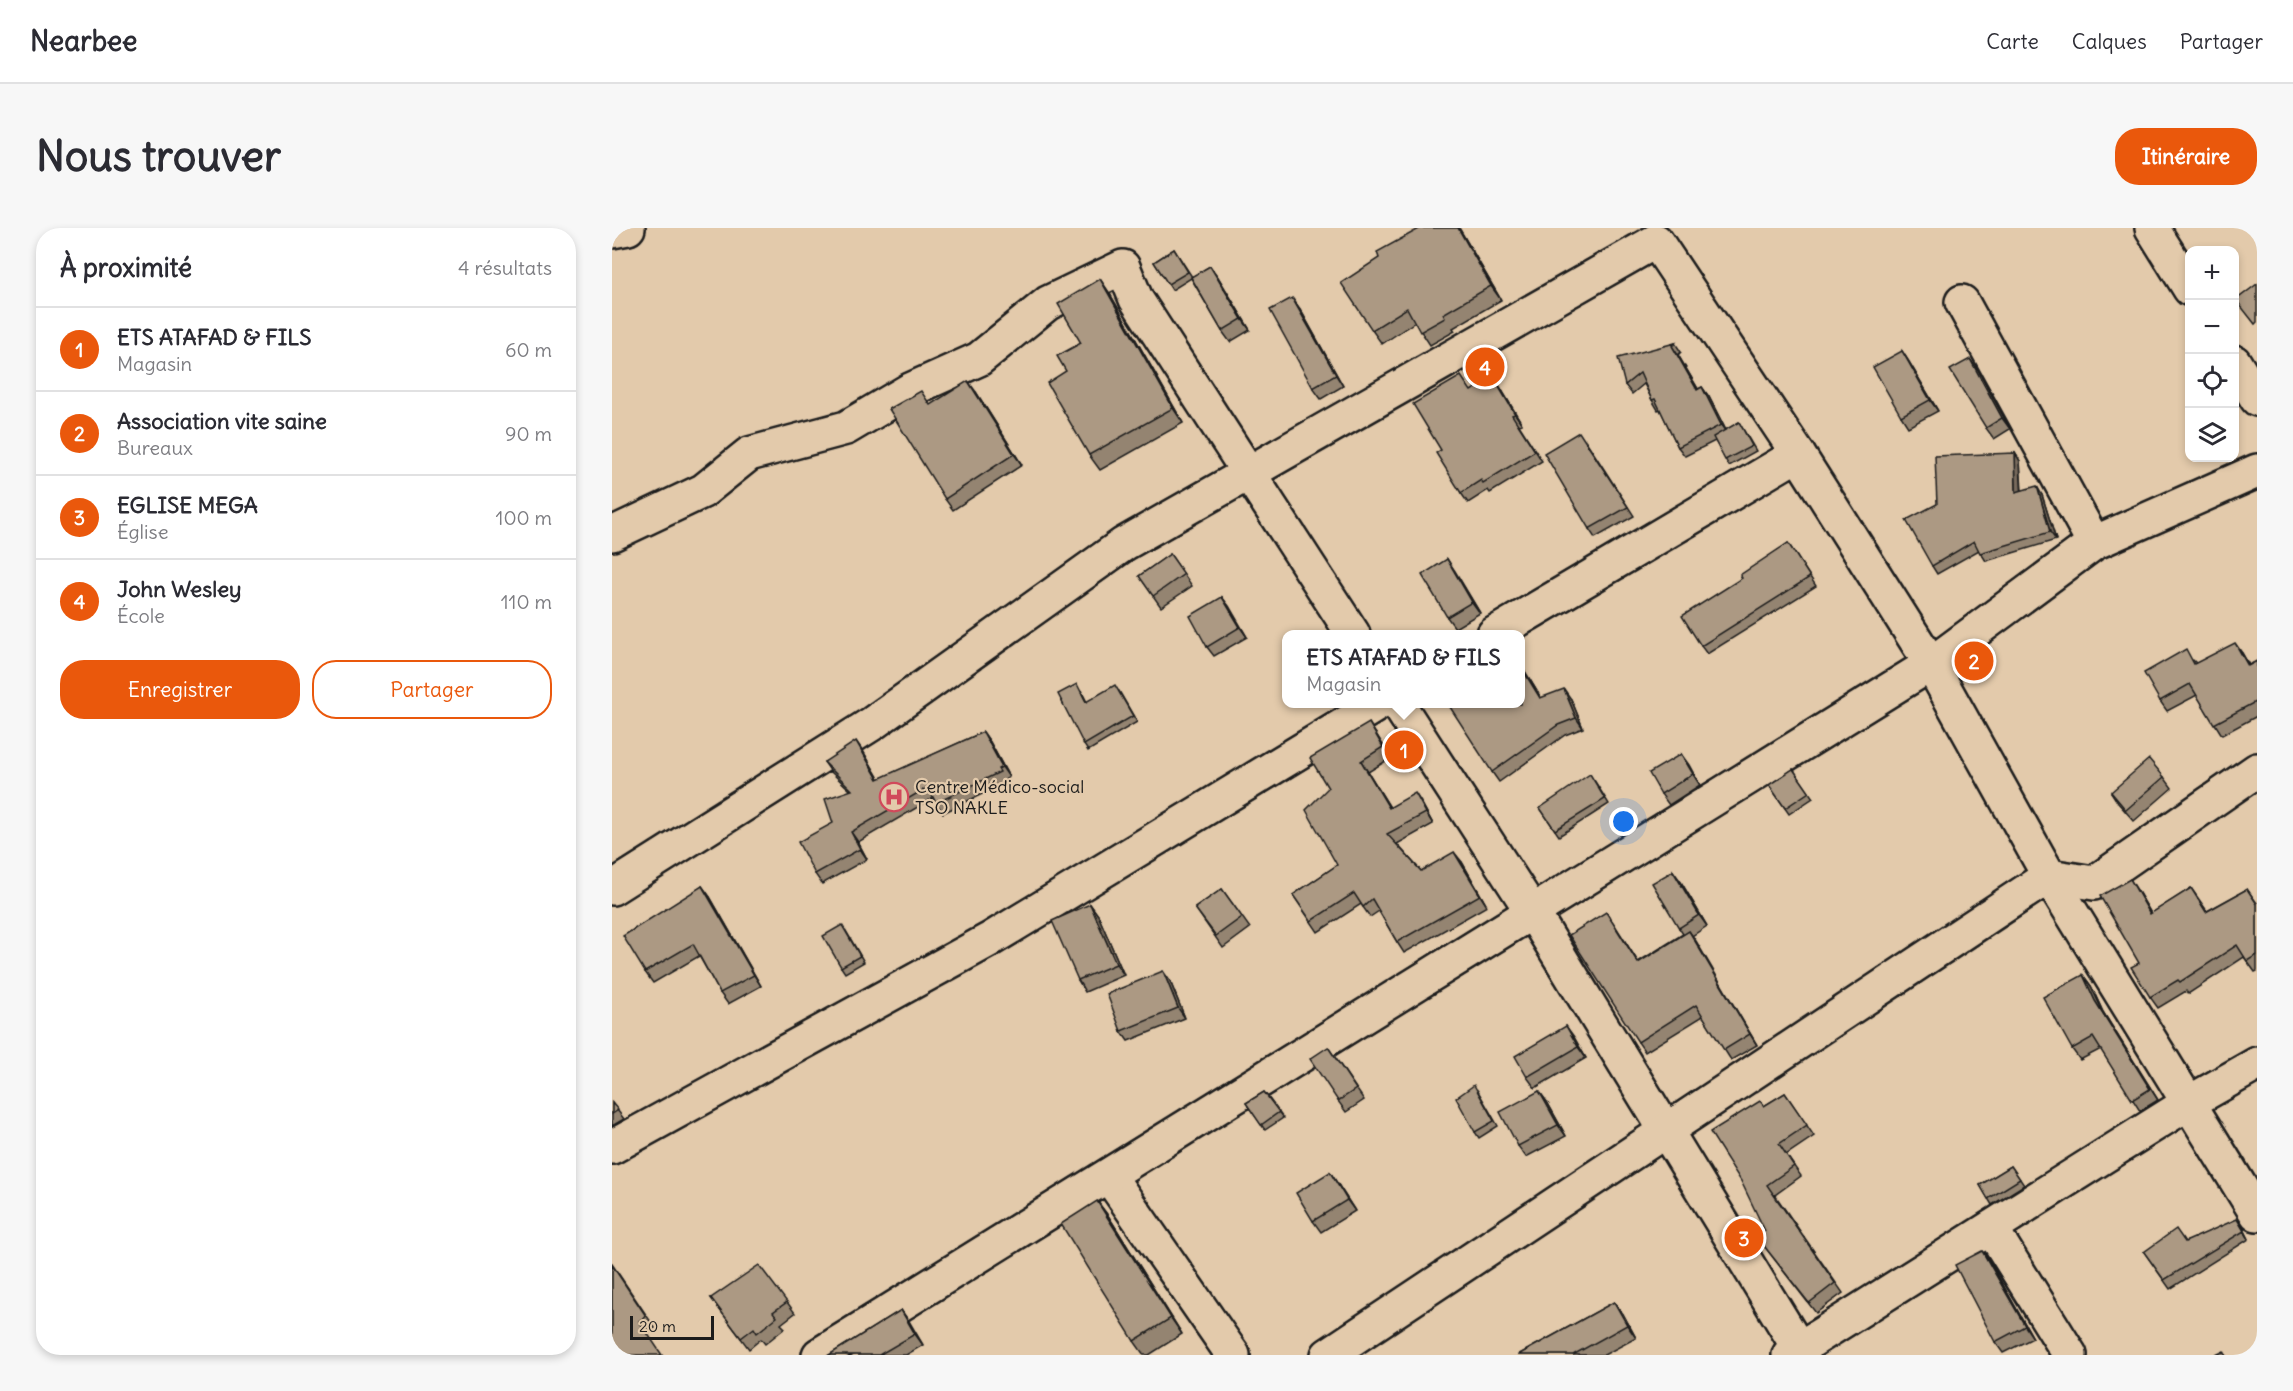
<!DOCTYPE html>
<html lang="fr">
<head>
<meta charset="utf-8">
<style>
  body { margin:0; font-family:Delius,sans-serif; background:#f7f7f7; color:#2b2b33 }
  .controls { position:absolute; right:18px; top:18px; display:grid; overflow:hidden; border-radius:12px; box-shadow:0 3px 9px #0003 }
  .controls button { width:54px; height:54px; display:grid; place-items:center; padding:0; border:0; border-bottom:2px solid #e1e1e2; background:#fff; color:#2b2b33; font:30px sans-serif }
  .scale { position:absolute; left:18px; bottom:15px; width:84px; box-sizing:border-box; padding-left:6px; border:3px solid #1c1c1c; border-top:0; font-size:16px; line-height:21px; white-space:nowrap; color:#1c1c1c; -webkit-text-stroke:4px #e3caab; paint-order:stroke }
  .you { position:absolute; left:1012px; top:594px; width:21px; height:21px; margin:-15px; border:4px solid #fff; border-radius:50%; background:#1a73e8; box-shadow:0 0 0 9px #1a73e833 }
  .badge { display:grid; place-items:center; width:39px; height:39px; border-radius:50%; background:#ea580c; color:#fff; font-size:20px; font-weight:700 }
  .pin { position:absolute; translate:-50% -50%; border:3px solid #fff; box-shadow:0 2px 6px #0006 }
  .popup { position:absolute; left:670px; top:402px; width:243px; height:78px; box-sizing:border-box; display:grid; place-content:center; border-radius:12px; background:#fff; filter:drop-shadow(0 2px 4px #0005); font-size:20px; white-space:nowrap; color:#7c7c81 }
  .popup b { font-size:22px; color:#2b2b33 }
  .popup::after { content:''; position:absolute; left:50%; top:100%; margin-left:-12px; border:12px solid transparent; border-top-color:#fff }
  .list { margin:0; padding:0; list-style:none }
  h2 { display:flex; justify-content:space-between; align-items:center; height:78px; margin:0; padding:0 24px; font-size:26px }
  h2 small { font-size:20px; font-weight:400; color:#7c7c81 }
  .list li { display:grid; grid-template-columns:39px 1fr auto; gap:18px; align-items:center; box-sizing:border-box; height:84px; padding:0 24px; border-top:2px solid #e1e1e2 }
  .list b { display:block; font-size:22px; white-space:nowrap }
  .list p { margin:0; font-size:20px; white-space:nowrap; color:#7c7c81 }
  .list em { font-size:20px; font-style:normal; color:#7c7c81 }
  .actions { display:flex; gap:12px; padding:18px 24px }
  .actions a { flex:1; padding:14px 0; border:2px solid #ea580c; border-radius:24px; text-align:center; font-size:21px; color:#ea580c }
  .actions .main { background:#ea580c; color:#fff }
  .icon { flex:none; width:33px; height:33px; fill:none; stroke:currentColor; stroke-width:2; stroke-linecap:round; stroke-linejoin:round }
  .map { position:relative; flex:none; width:1645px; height:1127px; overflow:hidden; border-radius:24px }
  header { display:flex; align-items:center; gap:36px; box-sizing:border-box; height:84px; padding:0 30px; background:#fff; border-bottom:2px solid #e1e1e2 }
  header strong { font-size:28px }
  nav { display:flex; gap:33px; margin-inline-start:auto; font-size:21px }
  .intro { display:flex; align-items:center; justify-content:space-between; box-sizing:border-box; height:144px; padding:0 36px }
  h1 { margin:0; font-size:42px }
  .button { padding:15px 27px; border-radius:24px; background:#ea580c; color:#fff; font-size:21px; font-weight:700 }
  main { display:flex; gap:36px; padding:0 36px }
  aside { flex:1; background:#fff; border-radius:24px; box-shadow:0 3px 9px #0003 }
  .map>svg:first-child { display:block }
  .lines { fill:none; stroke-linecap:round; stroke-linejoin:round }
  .minor-casing { stroke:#1c1c1c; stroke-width:38 }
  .minor { stroke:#e3caab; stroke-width:33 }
  .wall { fill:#948471; stroke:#1c1c1c; stroke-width:1.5 }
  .shaded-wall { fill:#786b5c; stroke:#1c1c1c; stroke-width:1.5 }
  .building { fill:#ac9983; stroke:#1c1c1c; stroke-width:1.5 }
  .labels { text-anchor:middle; stroke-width:4.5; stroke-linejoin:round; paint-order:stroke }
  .poi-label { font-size:18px; fill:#1c1c1c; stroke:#e3caab; text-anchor:start }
</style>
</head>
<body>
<header>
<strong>Nearbee</strong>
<nav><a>Carte</a><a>Calques</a><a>Partager</a></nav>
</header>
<div class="intro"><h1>Nous trouver</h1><a class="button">Itinéraire</a></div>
<main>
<aside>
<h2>À proximité<small>4 résultats</small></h2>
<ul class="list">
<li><span class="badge">1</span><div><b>ETS ATAFAD &amp; FILS</b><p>Magasin</p></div><em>60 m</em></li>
<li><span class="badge">2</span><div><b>Association vite saine</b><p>Bureaux</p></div><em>90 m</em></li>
<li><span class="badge">3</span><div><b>EGLISE MEGA</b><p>Église</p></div><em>100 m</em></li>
<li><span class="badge">4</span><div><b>John Wesley</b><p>École</p></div><em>110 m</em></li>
</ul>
<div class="actions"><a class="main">Enregistrer</a><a>Partager</a></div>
</aside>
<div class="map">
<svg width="1645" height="1127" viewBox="0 0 1645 1127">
  <rect width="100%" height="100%" fill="#e3caab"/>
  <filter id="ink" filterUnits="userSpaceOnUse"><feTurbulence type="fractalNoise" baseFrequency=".0167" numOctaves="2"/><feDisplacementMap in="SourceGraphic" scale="12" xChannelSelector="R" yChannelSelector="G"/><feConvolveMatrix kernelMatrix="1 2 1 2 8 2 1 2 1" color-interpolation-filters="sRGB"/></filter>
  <g filter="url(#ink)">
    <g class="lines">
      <g class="minor-casing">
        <g id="minor">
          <polyline points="1540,0 1578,61"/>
          <polyline points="0,3 16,0"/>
          <polyline points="1350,74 1482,315"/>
          <polyline points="1622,134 1645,171"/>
          <polyline points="0,306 91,263 137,226 234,200 298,162 367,131 436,75 511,39 524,71 741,406"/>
          <polyline points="882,406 1186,226"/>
          <polyline points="786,476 921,685 1191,1127"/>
          <polyline points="0,660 261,495 512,316 1044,13 1186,226 1319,436 1437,648 1645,986"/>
          <polyline points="0,919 377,712 766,476"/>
          <polyline points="497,948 621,1127"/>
          <polyline points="1379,1000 1458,1127"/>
          <polyline points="207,1127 1319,436 1482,315 1645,243"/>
          <polyline points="716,1127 1437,648 1482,655 1645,542"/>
          <polyline points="1177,1127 1578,874 1645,836"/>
        </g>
      </g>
      <use href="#minor" class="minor"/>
    </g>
    <g class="wall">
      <polygon points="847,0 889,72 841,100 843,103 818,117 803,94 770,116 760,102"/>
      <polygon points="562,21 580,49 598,38 606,49 638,102 618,114 610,103 579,50 560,62 542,34"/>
      <polygon points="488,51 498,66 571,195 488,242 477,227 454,143 469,115"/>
      <polygon points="680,70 688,81 731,158 709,171 701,160"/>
      <polygon points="1063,115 1069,124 1066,127 1086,161 1090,159 1097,169 1114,202 1127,194 1144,223 1117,238 1103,213 1073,228 1066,219 1048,181 1046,182 1040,172 1032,156 1020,166 1013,157"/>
      <polygon points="1290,123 1297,134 1326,183 1296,199 1289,188"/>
      <polygon points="1366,142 1398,201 1382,211 1374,200"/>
      <polygon points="888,159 910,196 907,197 930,233 878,265 876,262 856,275 849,265 829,222 859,163"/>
      <polygon points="364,164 410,237 341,282 333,271 318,177"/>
      <polygon points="974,213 1022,288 983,310 977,301"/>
      <polygon points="1403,225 1408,233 1410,263 1430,267 1444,312 1374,333 1367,322 1325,346 1320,338 1325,276"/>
      <polygon points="1176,315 1204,358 1095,426 1089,418 1130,350"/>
      <polygon points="558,326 580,358 549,379 527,348"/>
      <polygon points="835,331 868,385 843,400 835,389"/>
      <polygon points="610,369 635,409 602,428 595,419"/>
      <polygon points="1630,425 1637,437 1645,433 1645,488 1610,507 1585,467 1555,483 1548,473 1581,432 1584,435"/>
      <polygon points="909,437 929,470 959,471 971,500 953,507 887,554 880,544"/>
      <polygon points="469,462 475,474 507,463 525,494 476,523 472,517"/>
      <polygon points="371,504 378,514 397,549 394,551 395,554 331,585 321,570 246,614 255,631 210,656 203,646 221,595 238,562 219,544 212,534 251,523 267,551"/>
      <polygon points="764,506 779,530 756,544 778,580 810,576 821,596 785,616 809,643 850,634 875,678 792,725 785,714 767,683 758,689 749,676 706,704 681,667 725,637 716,560"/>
      <polygon points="1069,526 1088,557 1057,577 1049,566"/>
      <polygon points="1181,541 1201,570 1177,586 1157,557"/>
      <polygon points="1552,549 1560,560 1522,593 1506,575 1499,564"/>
      <polygon points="982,552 997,576 947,608 928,580"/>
      <polygon points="1061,643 1069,654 1095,698 1080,708 1145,817 1119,832 1091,788 1033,824 1026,814 994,684 1026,734 1071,706 1067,700"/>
      <polygon points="90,658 98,669 149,758 116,776 108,765 87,728 41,755 33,744"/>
      <polygon points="1579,660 1595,683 1635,661 1645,675 1645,743 1643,744 1632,729 1576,766 1574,763 1546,780 1538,769 1527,735 1525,662 1539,686"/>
      <polygon points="610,661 638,700 611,720 583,680"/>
      <polygon points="478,676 486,687 512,747 473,764 466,752"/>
      <polygon points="234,703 252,734 233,745 229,739"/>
      <polygon points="1471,747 1479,758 1491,784 1546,872 1528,883 1489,821 1468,832 1460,821"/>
      <polygon points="558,753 573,790 516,813 509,803"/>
      <polygon points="954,798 974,830 923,860 915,849"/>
      <polygon points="716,819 752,872 734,884 726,873"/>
      <polygon points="866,863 886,898 867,910 863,904"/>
      <polygon points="927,863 935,874 954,908 914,929 906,918"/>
      <polygon points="652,864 671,890 653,902 634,875"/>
      <polygon points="1173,865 1202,908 1174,927 1189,948 1163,967 1231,1065 1204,1085 1145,1009 1153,1003 1152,878"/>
      <polygon points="0,875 12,891 0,898"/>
      <polygon points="1399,938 1412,957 1380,977 1368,957"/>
      <polygon points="718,944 743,983 709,1004 701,993"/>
      <polygon points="485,973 497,989 570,1106 537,1127 532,1127 522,1113"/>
      <polygon points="1631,999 1637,1011 1558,1061 1532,1024"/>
      <polygon points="1370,1023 1378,1034 1421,1110 1391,1125 1383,1114"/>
      <polygon points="0,1036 43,1100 0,1127"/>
      <polygon points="99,1070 175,1074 183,1085 169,1096 173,1100 153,1116 149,1111 137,1121"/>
      <polygon points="1002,1074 1011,1086 1024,1110 992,1127 906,1127"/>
      <polygon points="289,1082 311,1117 294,1127 217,1127"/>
    </g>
    <g class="shaded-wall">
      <polygon points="846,0 847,0 889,72 879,58"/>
      <polygon points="598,38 606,49 638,102 630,91"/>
      <polygon points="488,51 498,66 571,195 561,180"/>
      <polygon points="680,70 688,81 731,158 724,147"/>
      <polygon points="1060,118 1066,127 1092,171 1085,162"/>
      <polygon points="1290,123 1297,134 1326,183 1318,172"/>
      <polygon points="1358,131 1366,142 1398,201 1390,190"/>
      <polygon points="881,149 888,159 910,196 903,186"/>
      <polygon points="356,153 364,164 410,237 402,226"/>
      <polygon points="1090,159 1097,169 1116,207 1109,197"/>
      <polygon points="1403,225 1408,233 1410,273 1404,264"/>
      <polygon points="1425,258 1430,267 1444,312 1438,304"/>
      <polygon points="835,331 843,343 868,385 860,374"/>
      <polygon points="610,369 617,378 635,409 628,399"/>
      <polygon points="1623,415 1630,425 1643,449 1636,438"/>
      <polygon points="909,437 935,480 928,470 909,439"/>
      <polygon points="952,461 959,471 971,500 964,490"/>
      <polygon points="757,495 764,506 779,530 771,519"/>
      <polygon points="371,504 378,514 397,549 390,539"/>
      <polygon points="244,513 251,523 273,561 266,551"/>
      <polygon points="1069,526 1077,537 1088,557 1081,546"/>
      <polygon points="749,533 756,544 785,591 777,580"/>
      <polygon points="803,565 810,576 821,596 814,585"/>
      <polygon points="239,604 246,614 255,631 248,621"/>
      <polygon points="842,624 850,634 875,678 868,667"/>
      <polygon points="1061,643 1069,654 1095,698 1087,687"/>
      <polygon points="1518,651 1525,662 1546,697 1538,686"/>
      <polygon points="90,658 98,669 149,758 142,747"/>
      <polygon points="478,676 486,687 512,747 504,736"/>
      <polygon points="994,684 1001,694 1033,745 1026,735"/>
      <polygon points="1077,703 1084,713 1145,817 1138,806"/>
      <polygon points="551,743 558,753 573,790 566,780"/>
      <polygon points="1471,747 1479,758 1491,784 1546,872 1483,773"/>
      <polygon points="954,798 962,809 974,830 966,819"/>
      <polygon points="927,863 935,874 954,908 946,897"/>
      <polygon points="718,944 725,955 743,983 735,972"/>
      <polygon points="485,973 497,989 570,1106 559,1090"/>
      <polygon points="1625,991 1631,999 1637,1011 1632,1003"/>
      <polygon points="1370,1023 1378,1034 1421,1110 1413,1098"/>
      <polygon points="1002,1074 1011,1086 1024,1110 1015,1097"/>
      <polygon points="289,1082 297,1093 311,1117 303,1106"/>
    </g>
    <g class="building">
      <polygon points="806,0 846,0 879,58 831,86 833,90 808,104 795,80 760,102 729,55 767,30 765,24 807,1"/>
      <polygon points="562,21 576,44 556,56 542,34"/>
      <polygon points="598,38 630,91 610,103 579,49"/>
      <polygon points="488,51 561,180 477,227 435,155 454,143 445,128 469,115 446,76"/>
      <polygon points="1645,56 1645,94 1643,96 1624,72"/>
      <polygon points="680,70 724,147 701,160 658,82"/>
      <polygon points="1063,115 1060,118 1085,162 1090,159 1109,197 1066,219 1043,171 1040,172 1028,145 1013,157 1006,130"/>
      <polygon points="1290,123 1318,172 1289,188 1261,139"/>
      <polygon points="1358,131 1390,190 1374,200 1338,142"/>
      <polygon points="849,148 859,163 881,149 903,186 900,187 923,223 871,255 869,252 849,265 824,225 829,222 801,176"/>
      <polygon points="356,153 402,226 333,271 277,181 309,163 318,177"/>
      <polygon points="1127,194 1140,218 1113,232 1101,209"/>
      <polygon points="967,204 1016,279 977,301 932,225"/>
      <polygon points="1403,225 1404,264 1425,258 1438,304 1368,325 1362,313 1320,338 1294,292 1325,276 1323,228"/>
      <polygon points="1176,315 1198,349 1089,418 1070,388 1130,350 1128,347"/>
      <polygon points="558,326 572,346 541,368 527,348"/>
      <polygon points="835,331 860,374 835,389 810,347"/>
      <polygon points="610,369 628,399 595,419 578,388"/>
      <polygon points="1623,415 1636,438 1645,433 1645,473 1602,496 1578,456 1548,473 1532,445 1574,421 1582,436"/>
      <polygon points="909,439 928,470 952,461 964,490 946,497 880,544 836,476 909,476"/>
      <polygon points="465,456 474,474 503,457 521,488 472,517 446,466"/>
      <polygon points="757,495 771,519 749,533 777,580 803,565 814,585 775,606 809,643 842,624 868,667 785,714 760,671 751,679 742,665 699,693 681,667 725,637 694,582 716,560 698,530"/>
      <polygon points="371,504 390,539 386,541 388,544 324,575 316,559 239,604 248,621 203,646 186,614 221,595 213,571 240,562 212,534 244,513 266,551"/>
      <polygon points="1069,526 1081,546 1049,566 1037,545"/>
      <polygon points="1537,531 1552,549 1514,582 1499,564"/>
      <polygon points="1181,541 1197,564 1173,580 1157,557"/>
      <polygon points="978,546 993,571 943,602 928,580"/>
      <polygon points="1061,643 1087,687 1067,700 1040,655"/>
      <polygon points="1518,651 1538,686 1579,660 1594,684 1635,661 1645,676 1645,727 1635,733 1625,717 1568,754 1566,752 1538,769 1519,739 1527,735 1488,668"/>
      <polygon points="90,658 142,747 108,765 81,716 33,744 11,708"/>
      <polygon points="610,661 630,689 604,708 583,680"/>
      <polygon points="478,676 504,736 466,752 440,693"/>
      <polygon points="994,684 1026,735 1077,703 1138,806 1112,822 1084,777 1026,814 957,707"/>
      <polygon points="230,697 248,728 229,739 211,708"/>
      <polygon points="551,743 566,780 509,803 495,766"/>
      <polygon points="1471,747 1483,773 1538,861 1520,872 1481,809 1460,821 1431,769"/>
      <polygon points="954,798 966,819 915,849 903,828"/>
      <polygon points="716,819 744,861 726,873 698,831"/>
      <polygon points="862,857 882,893 863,904 844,870"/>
      <polygon points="927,863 946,897 906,918 888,884"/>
      <polygon points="652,864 667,884 649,897 634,875"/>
      <polygon points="1173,865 1195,897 1167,916 1182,938 1155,957 1223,1055 1197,1075 1145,1009 1153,1003 1129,953 1098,904 1148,873 1152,878"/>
      <polygon points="0,875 6,882 0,886"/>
      <polygon points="1399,938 1408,951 1376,971 1368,957"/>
      <polygon points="718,944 735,972 701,993 684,965"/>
      <polygon points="485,973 559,1090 522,1113 449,996"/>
      <polygon points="1625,991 1632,1003 1552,1052 1532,1024 1564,1001 1573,1014"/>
      <polygon points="1370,1023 1413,1098 1383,1114 1343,1037"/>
      <polygon points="0,1037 34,1088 27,1093 50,1127 0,1127"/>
      <polygon points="147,1037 175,1074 161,1084 165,1089 145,1105 142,1100 129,1110 99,1070"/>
      <polygon points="1002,1074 1015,1097 961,1127 906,1127"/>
      <polygon points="289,1082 303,1106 267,1127 217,1127"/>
      <polygon points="1612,1123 1614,1127 1604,1127"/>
    </g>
  </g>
  <defs>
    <g id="hospital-ring" transform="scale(1.5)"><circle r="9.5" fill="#e3caab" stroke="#d1495b" stroke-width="1.5"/><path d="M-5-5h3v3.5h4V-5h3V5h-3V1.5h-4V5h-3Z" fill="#d1495b"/></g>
  </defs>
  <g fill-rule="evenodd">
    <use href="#hospital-ring" x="282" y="569"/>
  </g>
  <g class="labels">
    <g class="poi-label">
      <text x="303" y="565">Centre Médico-social<tspan x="303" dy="21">TSO NAKLE</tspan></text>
    </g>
  </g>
</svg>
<div class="controls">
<button>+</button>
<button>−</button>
<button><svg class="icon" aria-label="locate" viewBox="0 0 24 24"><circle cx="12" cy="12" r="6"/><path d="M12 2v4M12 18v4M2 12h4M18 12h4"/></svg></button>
<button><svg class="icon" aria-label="layers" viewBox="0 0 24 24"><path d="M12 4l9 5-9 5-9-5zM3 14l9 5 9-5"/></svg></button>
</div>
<div class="scale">20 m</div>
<div class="you"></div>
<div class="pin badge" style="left:792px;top:522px">1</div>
<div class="popup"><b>ETS ATAFAD &amp; FILS</b>Magasin</div>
<div class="pin badge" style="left:1362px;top:433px">2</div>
<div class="pin badge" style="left:1132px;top:1010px">3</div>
<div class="pin badge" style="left:873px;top:139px">4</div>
</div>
</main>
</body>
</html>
